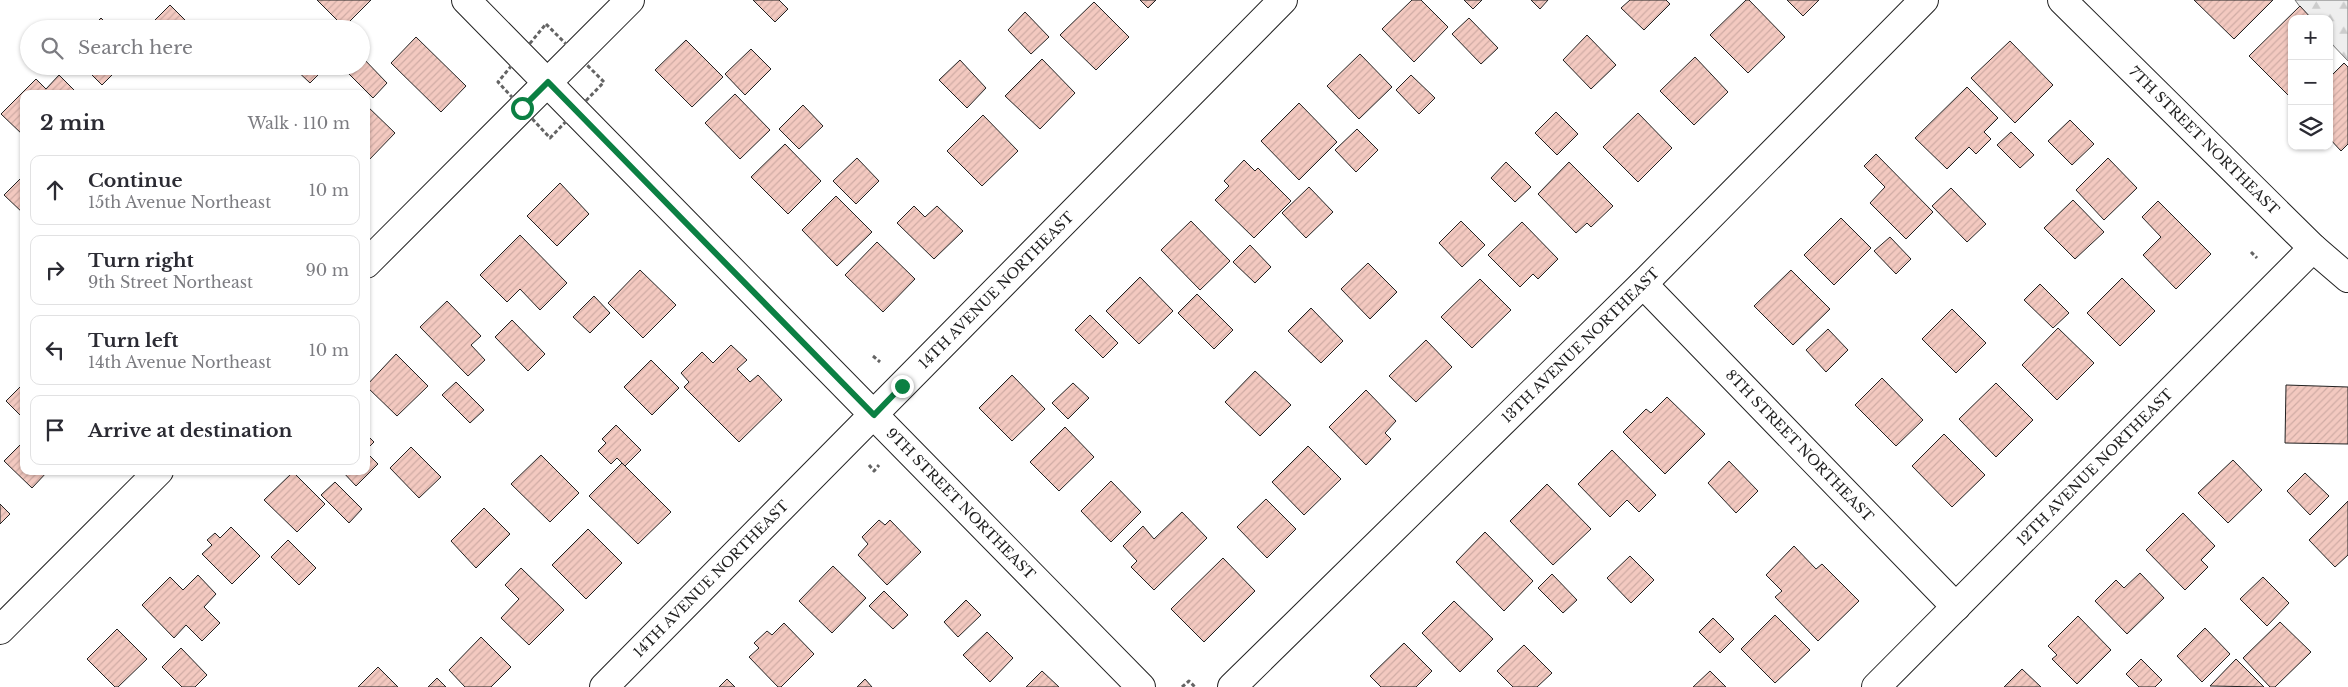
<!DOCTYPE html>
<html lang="en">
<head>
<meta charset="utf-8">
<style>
  body { margin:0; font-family:"Libre Baskerville",serif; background:#f2f2f3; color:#2b2b33 }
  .controls { position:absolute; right:15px; top:15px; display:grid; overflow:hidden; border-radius:10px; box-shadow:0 1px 4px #0004 }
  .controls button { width:45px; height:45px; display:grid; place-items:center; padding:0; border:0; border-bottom:1px solid #e1e1e2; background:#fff; color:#2b2b33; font:25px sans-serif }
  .stop { position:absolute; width:15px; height:15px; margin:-11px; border:4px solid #0b8043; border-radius:50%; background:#fff }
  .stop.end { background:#0b8043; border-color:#fff; box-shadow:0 1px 5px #0008 }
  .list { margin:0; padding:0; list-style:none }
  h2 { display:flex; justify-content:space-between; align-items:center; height:65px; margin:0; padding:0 20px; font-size:21px }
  h2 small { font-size:16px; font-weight:400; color:#7c7c81 }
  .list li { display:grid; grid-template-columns:32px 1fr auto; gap:15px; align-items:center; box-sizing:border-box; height:70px; margin:0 10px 10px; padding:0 10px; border:1px solid #e1e1e2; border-radius:10px }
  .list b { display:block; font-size:19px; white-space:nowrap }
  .list p { margin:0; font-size:16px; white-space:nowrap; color:#7c7c81 }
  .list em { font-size:16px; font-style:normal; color:#7c7c81 }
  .icon { flex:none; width:28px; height:28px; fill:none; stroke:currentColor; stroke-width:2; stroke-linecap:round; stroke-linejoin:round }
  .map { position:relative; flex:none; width:2348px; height:687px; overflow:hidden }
  .search { position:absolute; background:#fff; box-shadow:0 1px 4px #0004; left:20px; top:20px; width:350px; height:55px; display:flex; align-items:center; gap:12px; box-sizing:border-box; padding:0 18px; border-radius:28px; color:#7c7c81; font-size:19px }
  .panel { position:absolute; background:#fff; box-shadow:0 1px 4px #0004; left:20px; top:90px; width:350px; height:385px; border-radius:10px }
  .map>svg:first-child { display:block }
  .forest { fill:url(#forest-firs); stroke:#6f6f6f }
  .building { fill:url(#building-hatch); stroke:#222 }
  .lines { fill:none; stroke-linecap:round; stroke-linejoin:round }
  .street-casing { stroke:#222; stroke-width:30 }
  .secondary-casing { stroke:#222; stroke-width:30 }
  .path { stroke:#646464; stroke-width:3; stroke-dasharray:4 2.5; stroke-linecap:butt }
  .street { stroke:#fff; stroke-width:28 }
  .secondary { stroke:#fff; stroke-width:28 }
  .route { stroke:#0b8043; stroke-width:6 }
  .labels { text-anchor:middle; stroke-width:4; stroke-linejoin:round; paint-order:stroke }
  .street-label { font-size:14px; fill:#222; stroke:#fff }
</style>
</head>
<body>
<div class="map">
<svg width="2348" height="687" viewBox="0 0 2348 687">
  <defs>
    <pattern id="forest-firs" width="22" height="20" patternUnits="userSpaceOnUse" patternTransform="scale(1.25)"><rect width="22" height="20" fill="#eee"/><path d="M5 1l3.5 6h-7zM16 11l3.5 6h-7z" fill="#ccc"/></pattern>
    <pattern id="building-hatch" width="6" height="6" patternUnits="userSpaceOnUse" patternTransform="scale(1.25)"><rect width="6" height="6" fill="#f3c9c0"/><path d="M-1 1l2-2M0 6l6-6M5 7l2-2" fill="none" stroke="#d0aca5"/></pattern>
  </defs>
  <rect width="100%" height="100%" fill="#fff"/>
  <polygon class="forest" points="2295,0 2348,0 2348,61 2329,41 2329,19 2309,19"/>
  <g class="building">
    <polygon points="317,0 371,0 344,27"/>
    <polygon points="753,0 779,0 788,9 775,22"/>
    <polygon points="1140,0 1156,0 1148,8"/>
    <polygon points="1412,0 1421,0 1448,27 1414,62 1382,29"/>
    <polygon points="1464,0 1482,0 1473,9"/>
    <polygon points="1531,0 1548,0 1540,9"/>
    <polygon points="1630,0 1666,0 1670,4 1644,30 1621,8"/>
    <polygon points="1746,0 1749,0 1785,37 1748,73 1710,35"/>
    <polygon points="1787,0 1819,0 1803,16"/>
    <polygon points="2194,0 2273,0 2234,39"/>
    <polygon points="1094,2 1129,37 1096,70 1060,35"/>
    <polygon points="170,5 194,29 162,29 154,21"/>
    <polygon points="2300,6 2312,19 2292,19 2292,99 2249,56"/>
    <polygon points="1025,12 1049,37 1031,54 1008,30"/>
    <polygon points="101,18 112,29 90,29"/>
    <polygon points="1469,18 1498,48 1481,64 1452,34"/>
    <polygon points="1587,35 1616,65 1591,89 1563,60"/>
    <polygon points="416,37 466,86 441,112 391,63"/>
    <polygon points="686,40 723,77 692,107 655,70"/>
    <polygon points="2010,41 2053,85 2015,123 1971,78"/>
    <polygon points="751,49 771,69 745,95 725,74"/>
    <polygon points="1360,54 1392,87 1359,119 1327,86"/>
    <polygon points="361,56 387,83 373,98 341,66 361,66"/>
    <polygon points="1695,57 1728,92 1694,125 1660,91"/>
    <polygon points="1042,59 1075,93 1040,129 1005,96"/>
    <polygon points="960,60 986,88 967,108 939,80"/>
    <polygon points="2344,63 2348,67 2348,144 2341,151 2329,138 2329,78"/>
    <polygon points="83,66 121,66 102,85"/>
    <polygon points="292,66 327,66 310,83"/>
    <polygon points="59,75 78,94 24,94 24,136 1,114 36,79 46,89"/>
    <polygon points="1411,75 1435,98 1419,114 1396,90"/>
    <polygon points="1967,87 1998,118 1984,132 1991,139 1976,154 1969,147 1947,169 1915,138"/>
    <polygon points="735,94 770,130 740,159 705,123"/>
    <polygon points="1299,103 1337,142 1299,180 1261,141"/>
    <polygon points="366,105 395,133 368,161 366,160"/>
    <polygon points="803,105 823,126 799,149 779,129"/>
    <polygon points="1556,112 1578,134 1557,155 1535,133"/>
    <polygon points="1638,113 1672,148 1638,182 1603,147"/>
    <polygon points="983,115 1018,151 982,186 947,151"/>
    <polygon points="2070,120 2094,144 2072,165 2048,141"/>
    <polygon points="1357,129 1378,150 1356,172 1335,150"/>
    <polygon points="2011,132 2034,155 2020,168 1997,145"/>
    <polygon points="785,144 821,181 788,214 751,177"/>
    <polygon points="1876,154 1933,212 1906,239 1870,203 1885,187 1864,166"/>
    <polygon points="857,158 879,181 856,204 833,181"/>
    <polygon points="2108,158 2137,188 2104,220 2076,190"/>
    <polygon points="1244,160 1255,171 1258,168 1291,201 1254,238 1215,200 1229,186 1224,181"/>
    <polygon points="1506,162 1531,187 1515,202 1491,178"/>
    <polygon points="1569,162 1613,206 1591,227 1587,223 1576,233 1538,194"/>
    <polygon points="24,175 24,214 4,195"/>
    <polygon points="560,183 589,214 557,246 527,216"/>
    <polygon points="1309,187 1333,212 1306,238 1282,213"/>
    <polygon points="1951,188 1986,224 1967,242 1932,206"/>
    <polygon points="836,196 872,232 837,266 802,230"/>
    <polygon points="2073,200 2104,232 2075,259 2044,228"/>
    <polygon points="2158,201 2211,254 2176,289 2143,255 2161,237 2142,217"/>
    <polygon points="914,206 925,217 937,206 963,231 934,259 897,223"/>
    <polygon points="1841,218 1871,248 1834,285 1804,255"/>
    <polygon points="1191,221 1230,261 1200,290 1161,250"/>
    <polygon points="1461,221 1485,245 1462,267 1439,243"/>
    <polygon points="1522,222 1558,259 1538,279 1533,274 1520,287 1488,255"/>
    <polygon points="520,235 567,283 540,310 520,289 507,302 480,275"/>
    <polygon points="1890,237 1911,259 1896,274 1874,251"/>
    <polygon points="877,242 915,279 883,312 845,275"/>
    <polygon points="1250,245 1271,267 1255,283 1233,262"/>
    <polygon points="1368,263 1397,292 1370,319 1341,289"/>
    <polygon points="640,270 676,305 643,338 608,303"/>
    <polygon points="1791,270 1830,309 1793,345 1754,306"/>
    <polygon points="1140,277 1173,311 1139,344 1106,311"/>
    <polygon points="2122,278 2155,311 2120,346 2087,313"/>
    <polygon points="1480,279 1511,310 1472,348 1441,317"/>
    <polygon points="2040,284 2069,313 2053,328 2024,300"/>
    <polygon points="1197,294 1233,330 1214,349 1178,313"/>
    <polygon points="594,296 610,313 590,333 573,317"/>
    <polygon points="447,301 481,336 471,345 485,360 468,376 420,327"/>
    <polygon points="1311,308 1343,341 1321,363 1288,331"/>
    <polygon points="1952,309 1986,343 1956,373 1922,339"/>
    <polygon points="1090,315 1118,343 1103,358 1075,330"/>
    <polygon points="512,320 545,354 528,371 495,337"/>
    <polygon points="2058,328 2094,363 2057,400 2022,365"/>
    <polygon points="1828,329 1848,350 1826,372 1806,350"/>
    <polygon points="1426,340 1452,367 1416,402 1389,376"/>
    <polygon points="731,345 747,360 737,369 750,382 758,375 782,400 739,442 684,387 689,382 681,373 702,352 713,363"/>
    <polygon points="396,354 428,386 397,416 366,386"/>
    <polygon points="651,360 679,388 652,415 624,387"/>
    <polygon points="1255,371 1291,405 1260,436 1225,402"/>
    <polygon points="1012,375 1045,409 1012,441 979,408"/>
    <polygon points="1882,378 1923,420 1896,446 1855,405"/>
    <polygon points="456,382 484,410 470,423 442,395"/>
    <polygon points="24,383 24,419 6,401"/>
    <polygon points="1073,383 1089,398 1068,419 1052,403"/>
    <polygon points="1996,383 2033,420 1996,457 1959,419"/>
    <polygon points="2286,385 2348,387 2348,444 2285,443"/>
    <polygon points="1366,390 1396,421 1385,433 1391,439 1366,465 1329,427"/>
    <polygon points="1667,397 1705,434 1665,474 1623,432 1646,409 1651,413"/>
    <polygon points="616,425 641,450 625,466 617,458 611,464 598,451 606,443 602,439"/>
    <polygon points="1065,427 1094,457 1059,491 1030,462"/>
    <polygon points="366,434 374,442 366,450"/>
    <polygon points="1944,434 1985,475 1952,507 1912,466"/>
    <polygon points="24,441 24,471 48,471 32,488 4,461"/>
    <polygon points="1308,446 1341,479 1304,515 1272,482"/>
    <polygon points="411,447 441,477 419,498 390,468"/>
    <polygon points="1612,450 1656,495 1639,512 1627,500 1610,517 1578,484"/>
    <polygon points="366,452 378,464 356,486 342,471 366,471"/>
    <polygon points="541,455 579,493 550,522 511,484"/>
    <polygon points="2233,460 2262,490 2228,523 2198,493"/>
    <polygon points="1729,461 1758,491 1736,513 1708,483"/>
    <polygon points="622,463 671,512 638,544 589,496"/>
    <polygon points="293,472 325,504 297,532 264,500"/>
    <polygon points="2305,473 2329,496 2310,515 2287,491"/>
    <polygon points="1111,481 1141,512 1111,542 1081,511"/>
    <polygon points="335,482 362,509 349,523 321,495"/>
    <polygon points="1547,484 1591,529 1553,565 1510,521"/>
    <polygon points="1266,499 1296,529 1267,558 1237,527"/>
    <polygon points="2348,501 2348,555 2335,567 2309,540"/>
    <polygon points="0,504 10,514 0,524"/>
    <polygon points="484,508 510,534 476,568 451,541"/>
    <polygon points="1182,512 1207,538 1154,590 1131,567 1137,561 1123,546 1143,526 1154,539"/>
    <polygon points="2183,513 2215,546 2201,560 2208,567 2185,590 2146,550"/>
    <polygon points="879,520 885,525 890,520 921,552 887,585 858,555 868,544 862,537"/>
    <polygon points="231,527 260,556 232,584 202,554 212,545 207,540 215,533 220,538"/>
    <polygon points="588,529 622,563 586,599 552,565"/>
    <polygon points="1485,532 1533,581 1504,611 1456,562"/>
    <polygon points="288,540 316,568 299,585 271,557"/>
    <polygon points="1794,546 1816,569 1822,564 1859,601 1818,641 1775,597 1782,591 1766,575"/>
    <polygon points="1630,556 1654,580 1631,603 1607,578"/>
    <polygon points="1223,558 1255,591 1204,642 1171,609"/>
    <polygon points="833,566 866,598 832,633 799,601"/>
    <polygon points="521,568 564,610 529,645 501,618 519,599 505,585"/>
    <polygon points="2140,573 2164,598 2127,634 2095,601 2116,580 2124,588"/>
    <polygon points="1552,574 1577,600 1563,613 1538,588"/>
    <polygon points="198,575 216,594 204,607 220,623 202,641 186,625 174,638 142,605 170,577 183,590"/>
    <polygon points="2263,577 2289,603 2267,626 2240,599"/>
    <polygon points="884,591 908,615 893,629 869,606"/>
    <polygon points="966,600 981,615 958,637 944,622"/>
    <polygon points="1454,601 1493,639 1460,672 1422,633"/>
    <polygon points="1775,615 1810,650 1775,683 1741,649"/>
    <polygon points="2078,616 2111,650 2077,684 2052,659 2057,655 2048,646"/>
    <polygon points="1713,618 1734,639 1720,653 1699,632"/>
    <polygon points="2280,622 2311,652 2275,687 2270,687 2243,658"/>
    <polygon points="784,623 814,654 781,687 778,687 749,657 759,648 754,643 767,631 772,635"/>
    <polygon points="2205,628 2230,654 2202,682 2177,656"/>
    <polygon points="117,629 147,659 118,687 115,687 87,659"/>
    <polygon points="987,632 1013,658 990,682 963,655"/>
    <polygon points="481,637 511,667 491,687 465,687 449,670"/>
    <polygon points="1404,643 1432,671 1416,687 1381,687 1370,676"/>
    <polygon points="1524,645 1552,673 1537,687 1513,687 1497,671"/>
    <polygon points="181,648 207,675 195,687 182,687 162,667"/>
    <polygon points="2141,659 2162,680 2155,687 2139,687 2126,674"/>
    <polygon points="2236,659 2264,687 2210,686"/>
    <polygon points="378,667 398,687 358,687"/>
    <polygon points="2022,669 2041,687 2004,687"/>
    <polygon points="1042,671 1059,687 1026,687"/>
    <polygon points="1710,671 1726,687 1693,687"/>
    <polygon points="437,678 446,687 428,687"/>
    <polygon points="727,679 735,687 719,687"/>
    <polygon points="865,679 872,687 857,687"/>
  </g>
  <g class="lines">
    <g class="street-casing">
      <g id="street">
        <polyline points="366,264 630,0"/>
        <path id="s1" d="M1643 284 1956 607"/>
        <polyline points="0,630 159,471"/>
        <path id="s2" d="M604 687 1283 0"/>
        <path id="s3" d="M1232 687 1643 284 1924 0"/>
        <path id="s4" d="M1876 687 2313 248"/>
      </g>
    </g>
    <g class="secondary-casing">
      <g id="secondary">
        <path id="s5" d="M466 0 1141 687"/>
        <path id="s6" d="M2062 0 2313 248 2348 278"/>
      </g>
    </g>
    <g class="path">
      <polygon points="546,24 604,82 550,138 498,82"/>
      <polyline points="2251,252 2257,258"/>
      <polyline points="873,356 880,362"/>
      <polyline points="869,465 874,471 879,465"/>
      <polyline points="1182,687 1189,681 1195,687"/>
    </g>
    <use href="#street" class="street"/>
    <use href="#secondary" class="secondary"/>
  </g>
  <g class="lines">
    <polyline class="route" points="522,108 548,82 874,415 902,386"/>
  </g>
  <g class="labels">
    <g class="street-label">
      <text dy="5" stroke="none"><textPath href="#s6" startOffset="200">7TH STREET NORTHEAST</textPath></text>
      <text dy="5" stroke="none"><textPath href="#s2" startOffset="558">14TH AVENUE NORTHEAST</textPath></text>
      <text dy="5" stroke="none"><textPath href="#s3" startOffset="488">13TH AVENUE NORTHEAST</textPath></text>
      <text dy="5" stroke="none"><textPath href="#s1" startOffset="225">8TH STREET NORTHEAST</textPath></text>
      <text dy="5" stroke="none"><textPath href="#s4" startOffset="310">12TH AVENUE NORTHEAST</textPath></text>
      <text dy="5" stroke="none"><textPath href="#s5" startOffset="706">9TH STREET NORTHEAST</textPath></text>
      <text dy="5" stroke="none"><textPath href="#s2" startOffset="152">14TH AVENUE NORTHEAST</textPath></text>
    </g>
  </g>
</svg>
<div class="controls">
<button>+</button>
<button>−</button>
<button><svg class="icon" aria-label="layers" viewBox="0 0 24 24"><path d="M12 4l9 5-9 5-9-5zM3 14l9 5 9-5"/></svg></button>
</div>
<div class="stop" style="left:522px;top:108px"></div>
<div class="stop end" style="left:902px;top:386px"></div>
<div class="search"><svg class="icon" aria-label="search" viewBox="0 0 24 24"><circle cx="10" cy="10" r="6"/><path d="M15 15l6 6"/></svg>Search here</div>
<section class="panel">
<h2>2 min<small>Walk · 110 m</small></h2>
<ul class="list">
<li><svg class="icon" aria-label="ahead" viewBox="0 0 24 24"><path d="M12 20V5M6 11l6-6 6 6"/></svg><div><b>Continue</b><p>15th Avenue Northeast</p></div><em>10 m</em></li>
<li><svg class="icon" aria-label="right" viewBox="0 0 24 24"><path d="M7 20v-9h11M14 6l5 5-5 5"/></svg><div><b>Turn right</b><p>9th Street Northeast</p></div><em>90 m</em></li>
<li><svg class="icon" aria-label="left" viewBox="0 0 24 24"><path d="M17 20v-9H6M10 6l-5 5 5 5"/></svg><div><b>Turn left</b><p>14th Avenue Northeast</p></div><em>10 m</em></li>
<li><svg class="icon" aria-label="arrive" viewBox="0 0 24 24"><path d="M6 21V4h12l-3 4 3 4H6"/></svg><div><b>Arrive at destination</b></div></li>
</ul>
</section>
</div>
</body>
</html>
